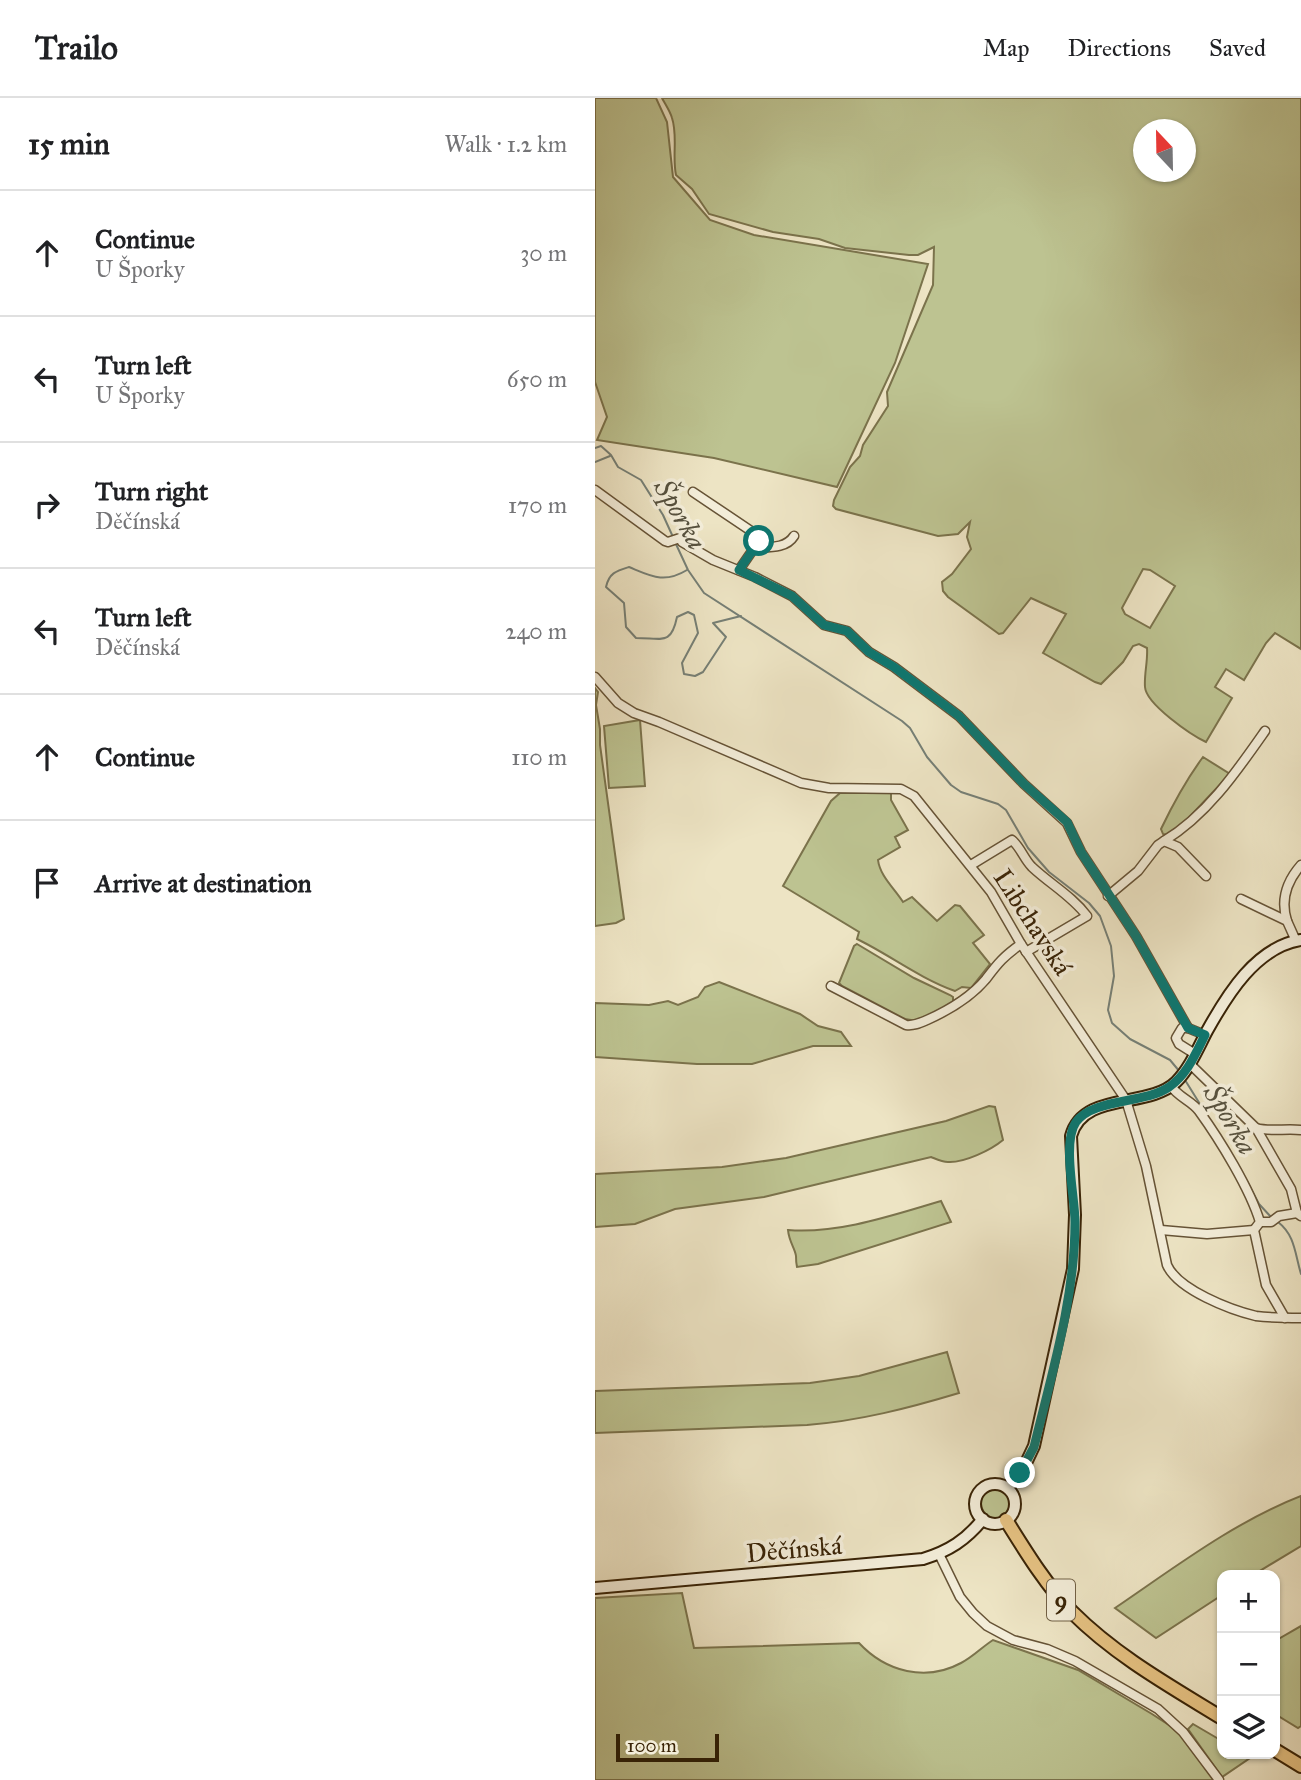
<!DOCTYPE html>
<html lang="en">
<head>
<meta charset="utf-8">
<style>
  body { margin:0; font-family:"IM FELL Great Primer",serif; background:#f6f6f6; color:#202124 }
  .controls { position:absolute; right:21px; bottom:21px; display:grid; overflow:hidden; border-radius:14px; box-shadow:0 2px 5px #0004 }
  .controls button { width:63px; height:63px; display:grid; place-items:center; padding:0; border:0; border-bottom:2px solid #e0e0e0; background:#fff; color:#202124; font:35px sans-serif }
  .compass { position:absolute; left:538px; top:21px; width:63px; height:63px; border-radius:50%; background:#fff; box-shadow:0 2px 5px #0004; rotate:338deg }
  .scale { position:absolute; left:21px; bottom:18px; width:103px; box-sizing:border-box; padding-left:7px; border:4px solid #392306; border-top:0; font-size:19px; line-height:24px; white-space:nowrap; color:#392306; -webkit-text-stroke:5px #f3edd9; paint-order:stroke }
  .stop { position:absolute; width:21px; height:21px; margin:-16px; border:5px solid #0f766e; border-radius:50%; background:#fff }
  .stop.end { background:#0f766e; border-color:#fff; box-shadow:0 2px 7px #0008 }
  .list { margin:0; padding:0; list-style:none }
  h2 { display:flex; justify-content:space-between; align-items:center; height:91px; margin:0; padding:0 28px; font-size:30px }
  h2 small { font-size:23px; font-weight:400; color:#757577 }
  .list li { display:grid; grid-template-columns:46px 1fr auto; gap:21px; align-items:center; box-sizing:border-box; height:126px; padding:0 28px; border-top:2px solid #e0e0e0 }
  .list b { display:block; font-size:26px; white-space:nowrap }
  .list p { margin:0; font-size:23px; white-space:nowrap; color:#757577 }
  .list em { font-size:23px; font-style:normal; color:#757577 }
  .icon { flex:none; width:38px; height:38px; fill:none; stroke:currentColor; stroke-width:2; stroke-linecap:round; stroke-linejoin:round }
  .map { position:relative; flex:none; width:706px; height:1682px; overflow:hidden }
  header { display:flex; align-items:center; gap:42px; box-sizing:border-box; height:98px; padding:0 35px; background:#fff; border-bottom:2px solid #e0e0e0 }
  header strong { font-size:33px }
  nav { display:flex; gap:38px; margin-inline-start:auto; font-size:24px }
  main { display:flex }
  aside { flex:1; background:#fff }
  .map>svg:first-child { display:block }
  .green { fill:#bdc391; stroke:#7b734c; stroke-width:2; fill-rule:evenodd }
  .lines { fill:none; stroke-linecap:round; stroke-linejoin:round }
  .stream { stroke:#767f75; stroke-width:2 }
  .street-casing { stroke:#665336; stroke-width:11 }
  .secondary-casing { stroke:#392306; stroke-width:14 }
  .primary-casing { stroke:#392306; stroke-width:16 }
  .street { stroke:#f3edd9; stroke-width:8 }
  .secondary { stroke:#f3edd9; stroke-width:10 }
  .primary { stroke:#e6c282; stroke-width:12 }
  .route { stroke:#0f766e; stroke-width:9 }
  .labels { text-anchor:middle; stroke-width:7; stroke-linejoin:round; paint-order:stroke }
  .shield { fill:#f3edd9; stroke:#716045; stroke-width:2 }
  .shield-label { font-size:24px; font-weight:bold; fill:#392306 }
  .street-label { font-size:26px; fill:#392306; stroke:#f3edd9 }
  .water-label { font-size:28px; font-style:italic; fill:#57513e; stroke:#f3edd9 }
</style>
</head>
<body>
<header>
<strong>Trailo</strong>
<nav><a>Map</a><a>Directions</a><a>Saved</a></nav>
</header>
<main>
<aside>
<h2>15 min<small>Walk · 1.2 km</small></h2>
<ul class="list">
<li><svg class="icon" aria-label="ahead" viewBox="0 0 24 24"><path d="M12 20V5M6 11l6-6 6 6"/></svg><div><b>Continue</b><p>U Šporky</p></div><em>30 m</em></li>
<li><svg class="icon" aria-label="left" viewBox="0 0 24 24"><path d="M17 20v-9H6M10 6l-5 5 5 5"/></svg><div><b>Turn left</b><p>U Šporky</p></div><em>650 m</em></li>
<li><svg class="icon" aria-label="right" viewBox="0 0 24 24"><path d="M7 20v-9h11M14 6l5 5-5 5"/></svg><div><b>Turn right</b><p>Děčínská</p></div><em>170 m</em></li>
<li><svg class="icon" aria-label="left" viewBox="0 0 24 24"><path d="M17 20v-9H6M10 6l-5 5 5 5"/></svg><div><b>Turn left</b><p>Děčínská</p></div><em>240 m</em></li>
<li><svg class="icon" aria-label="ahead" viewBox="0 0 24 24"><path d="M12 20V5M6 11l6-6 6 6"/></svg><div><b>Continue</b></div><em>110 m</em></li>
<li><svg class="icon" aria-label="arrive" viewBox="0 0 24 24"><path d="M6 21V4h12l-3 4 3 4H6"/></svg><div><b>Arrive at destination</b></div></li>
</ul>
</aside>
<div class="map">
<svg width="706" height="1682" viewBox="0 0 706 1682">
  <rect width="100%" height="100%" fill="#ede4c4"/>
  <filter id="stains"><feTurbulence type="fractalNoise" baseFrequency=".00286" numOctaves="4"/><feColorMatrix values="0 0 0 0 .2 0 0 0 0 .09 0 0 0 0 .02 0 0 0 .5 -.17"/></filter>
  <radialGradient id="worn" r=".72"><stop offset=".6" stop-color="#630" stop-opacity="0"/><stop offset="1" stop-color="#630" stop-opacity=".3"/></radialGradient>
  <g class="green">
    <polygon points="0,0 61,0 72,24 78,79 115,122 159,137 333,166 300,265 242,389 119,360 2,342 12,319 0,284"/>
    <path d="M67 0H706V551L680 535 671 545 649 582 631 571 620 589 637 600 611 644C596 637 551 606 550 589 549 576 553 563 552 550L544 546 538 548 528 564 506 586 500 584 448 555 471 516 436 500 408 535 404 536 353 499 348 493 347 484 357 476 376 451 372 439 375 424 363 436 343 438 241 411 238 408 239 402 255 369 265 358 268 347 293 308 292 294 338 187 339 149 323 157H314L250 150 224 141 178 134 114 116 97 91 81 77C77 58 83 38 77 20 75 13 70 6 67 0ZM548 32H590V74H548ZM548 471 555 472 580 488 555 530 530 516 527 510Z"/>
    <polygon points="0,590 3,594 1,607 5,631 5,647 29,821 21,825 0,828"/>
    <polygon points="45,622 50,688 14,690 9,628"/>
    <path d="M608 659 635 676 584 730 573 737 568 736 566 731C578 706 591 682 608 659Z"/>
    <path d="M245 695H296V702L313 732 300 739 305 749 283 762C285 778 299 790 308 804L317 799 342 823 360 807 365 808 389 837 378 845 395 866 376 890 367 889 360 893C324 880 295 857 262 841L264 834 188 788 236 703Z"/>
    <polygon points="262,846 319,880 355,897 358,899 358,905 322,923 310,921 247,888 244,885 259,848"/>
    <polygon points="124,884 205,916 223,928 246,934 256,948 218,948 157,966 102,966 0,959 0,905 54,907 73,903 83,907 103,899 110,889"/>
    <path d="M394 1008 400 1009 408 1042C396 1052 369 1065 353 1064 347 1064 341 1061 336 1059L169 1099 80 1111 40 1126 0 1129V1076L127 1069 191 1060 351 1023Z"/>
    <path d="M346 1103 356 1124 223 1166 202 1169C201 1165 201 1162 201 1158 200 1150 194 1144 193 1132 244 1136 298 1117 346 1103Z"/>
    <path d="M352 1254 364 1295C314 1310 264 1323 212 1327L0 1335V1293L215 1285 264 1278Z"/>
    <circle cx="401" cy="1405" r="15"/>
    <path d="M706 1398V1448L658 1477H627V1497L561 1540 520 1510C579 1470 639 1424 706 1398Z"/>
    <path d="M87 1495 99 1550 264 1545C291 1574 331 1584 366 1565 378 1559 387 1549 398 1542L483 1572 557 1616 583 1633 620 1682H0V1500Z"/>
    <polygon points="706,1528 706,1628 703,1630 680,1616 680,1543"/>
    <polygon points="598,1626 627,1643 627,1656 648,1656 655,1660 627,1679 593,1631"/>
  </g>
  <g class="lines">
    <g class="stream">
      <polyline points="0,350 6,348 16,357 23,369 46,382 68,417 78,439"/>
      <polyline points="0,364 15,358"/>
      <polyline points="80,444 93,472 109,495 307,623 315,630 332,659 356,687 366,694 403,706 411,712 433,750 454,774 494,805 505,818 516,848 519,878 513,912 517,925 535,941 575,962 585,974"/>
      <path d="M92 472C69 486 56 478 34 469 21 473 14 475 11 489L29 505 31 529 41 540C67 540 76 548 82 519L93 514 99 517 103 535 87 565 89 576 100 578 108 574 131 539 118 525 146 518"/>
      <polyline points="590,982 646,1072"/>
      <polyline points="652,1083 664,1106 676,1119"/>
      <path d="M683 1124C700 1137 700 1156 706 1176"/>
    </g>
    <g class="street-casing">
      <g id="street">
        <polyline points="0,392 70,443 73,444 85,440 87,444 118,462 160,479 197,498 229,527 252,533 274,554 299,569 364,618 429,686 472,725 486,754 541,838 593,930"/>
        <polyline points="98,394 162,437 164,443 144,472"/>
        <path d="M159 450C173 449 191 451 199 438"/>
        <path d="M0 579 23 605 39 615 64 624 206 685 234 690 306 691 319 698 396 794 426 846 531 1002 551 1068 572 1167C583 1192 636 1212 661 1218 676 1220 691 1220 706 1220"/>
        <path d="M569 743C612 717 642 673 670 633"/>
        <path d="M376 767 417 742C426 750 429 761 437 769 455 786 477 798 492 818L431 854"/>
        <polyline points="513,798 543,773 563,747 569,743 583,749 611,778"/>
        <polyline points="646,801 692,823 701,843"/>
        <path d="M692 823C685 801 692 783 706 767"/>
        <path d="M236 888 311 927C319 928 325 925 332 922 352 913 376 899 391 881 403 865 409 858 426 846"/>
        <polyline points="600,956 584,946 581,940 587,930 593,930 610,937"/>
        <polyline points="595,966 661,1030 696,1091 702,1115 706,1118"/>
        <path d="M576 988C583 999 597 1003 604 1013 625 1042 655 1091 665 1124L659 1132 671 1187 690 1220"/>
        <path d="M661 1030C676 1034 691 1030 706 1032"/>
        <polyline points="665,1124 676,1124 684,1118 702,1115"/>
        <polyline points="566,1132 612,1136 659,1132"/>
        <polyline points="344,1456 365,1499 378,1515 392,1528 418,1542 452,1551 480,1563 563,1611 588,1634 624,1682"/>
      </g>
    </g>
    <g class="secondary-casing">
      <g id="secondary">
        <circle cx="400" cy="1406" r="20"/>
        <path d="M413 1390 430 1367 439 1348 478 1171 480 1117 476 1038C488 993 553 1011 581 984 595 970 603 950 612 933 632 897 661 849 706 842"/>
        <path d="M0 1490 328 1461C354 1453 371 1442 388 1421"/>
      </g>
    </g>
    <g class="primary-casing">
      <g id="primary">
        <path d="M411 1422C431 1454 451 1487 477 1514 521 1558 575 1588 627 1620"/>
        <polyline points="680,1652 706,1668"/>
      </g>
    </g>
    <use href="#street" class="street"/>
    <use href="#secondary" class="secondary"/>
    <use href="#primary" class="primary"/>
  </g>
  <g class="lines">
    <path class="route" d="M164 443 144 472 197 498 229 527 252 533 274 554 299 569 364 618 429 686 472 724 486 754 541 838 593 930 610 937C601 955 592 977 574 989 550 1006 498 1000 481 1024 467 1044 480 1099 480 1124 480 1200 457 1275 439 1349L425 1375"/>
  </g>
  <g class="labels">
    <rect class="shield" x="452" y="1481.5" width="28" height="41" rx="5"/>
    <g class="shield-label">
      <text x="466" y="1510">9</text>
    </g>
    <g class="street-label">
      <text transform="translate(438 824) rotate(57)" y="9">Libchavská</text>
      <text transform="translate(199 1451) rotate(-5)" y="9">Děčínská</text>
    </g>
    <g class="water-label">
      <text transform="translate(86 416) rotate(60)" y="10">Šporka</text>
      <text transform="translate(636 1021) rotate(59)" y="10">Šporka</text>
    </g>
  </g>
  <rect width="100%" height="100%" filter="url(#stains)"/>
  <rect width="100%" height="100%" fill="url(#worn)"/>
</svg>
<div class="controls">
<button>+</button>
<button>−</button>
<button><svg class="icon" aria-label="layers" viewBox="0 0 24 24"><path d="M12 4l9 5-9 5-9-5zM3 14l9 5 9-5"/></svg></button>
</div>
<svg class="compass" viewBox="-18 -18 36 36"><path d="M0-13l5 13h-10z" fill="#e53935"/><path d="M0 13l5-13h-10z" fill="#757577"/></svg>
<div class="scale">100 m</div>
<div class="stop" style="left:164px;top:443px"></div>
<div class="stop end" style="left:425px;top:1375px"></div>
</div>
</main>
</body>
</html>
